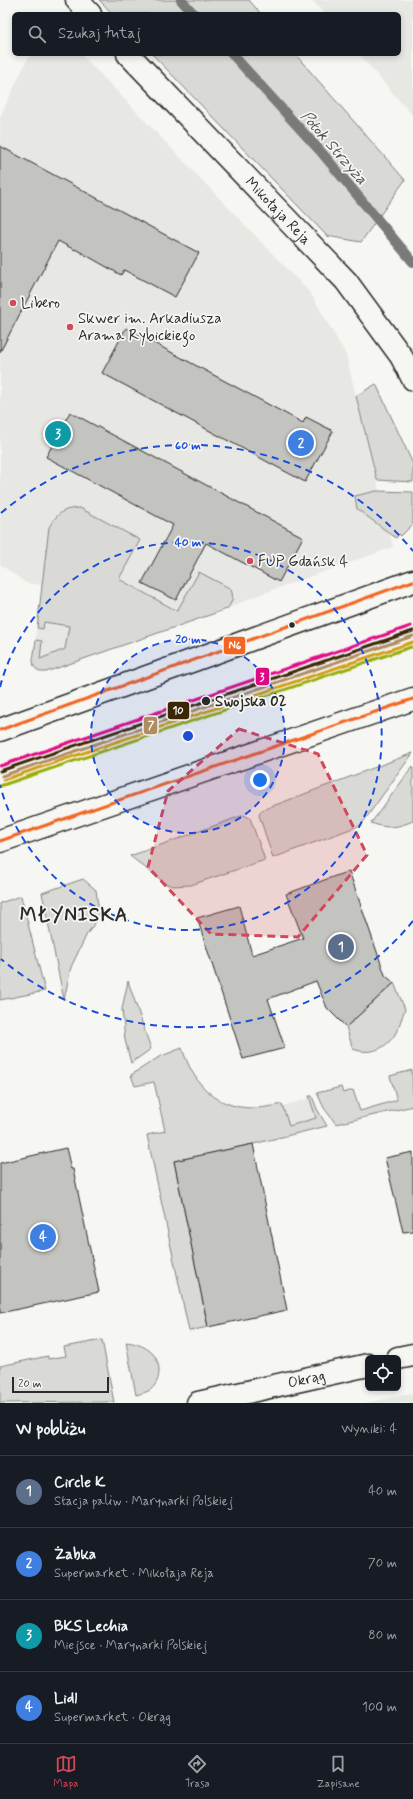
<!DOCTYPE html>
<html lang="pl">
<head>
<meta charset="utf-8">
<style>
  body { margin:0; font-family:Mynerve,sans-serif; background:#242831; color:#f1f3f6 }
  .controls { position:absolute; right:12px; bottom:12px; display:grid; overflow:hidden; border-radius:6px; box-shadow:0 2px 6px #0003 }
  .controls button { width:36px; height:36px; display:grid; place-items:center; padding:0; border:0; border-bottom:1px solid #363941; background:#171b24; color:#f1f3f6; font:20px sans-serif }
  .scale { position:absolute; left:12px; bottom:10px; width:97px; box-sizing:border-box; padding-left:4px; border:2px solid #2b2b2b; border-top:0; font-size:11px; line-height:14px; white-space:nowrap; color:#2b2b2b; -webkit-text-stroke:3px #f6f6f2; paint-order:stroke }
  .you { position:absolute; left:260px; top:780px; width:14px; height:14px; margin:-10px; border:3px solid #fff; border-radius:50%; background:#1a73e8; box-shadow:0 0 0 6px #1a73e833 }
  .badge { display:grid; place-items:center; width:26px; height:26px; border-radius:50%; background:#d1495b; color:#fff; font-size:13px; font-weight:700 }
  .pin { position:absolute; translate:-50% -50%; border:2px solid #fff; box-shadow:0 1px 4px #0006 }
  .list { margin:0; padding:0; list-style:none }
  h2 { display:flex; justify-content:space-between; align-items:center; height:52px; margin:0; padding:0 16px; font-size:17px }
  h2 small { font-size:13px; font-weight:400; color:#9ea1a6 }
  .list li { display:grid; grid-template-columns:26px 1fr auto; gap:12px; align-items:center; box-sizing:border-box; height:72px; padding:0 16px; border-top:1px solid #363941 }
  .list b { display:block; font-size:15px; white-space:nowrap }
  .list p { margin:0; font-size:13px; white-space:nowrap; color:#9ea1a6 }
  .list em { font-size:13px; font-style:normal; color:#9ea1a6 }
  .icon { flex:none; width:22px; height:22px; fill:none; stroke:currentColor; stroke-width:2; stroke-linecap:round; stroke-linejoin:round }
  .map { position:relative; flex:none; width:413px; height:1403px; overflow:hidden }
  .search { position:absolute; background:#171b24; box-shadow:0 2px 6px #0003; left:12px; right:12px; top:12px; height:44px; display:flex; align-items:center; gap:10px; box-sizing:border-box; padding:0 14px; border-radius:6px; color:#9ea1a6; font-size:15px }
  .sheet { height:340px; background:#171b24 }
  nav { display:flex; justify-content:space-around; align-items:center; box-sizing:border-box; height:56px; border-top:1px solid #363941; background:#171b24; font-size:11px; color:#9ea1a6 }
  nav a { display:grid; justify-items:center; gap:2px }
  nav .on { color:#d1495b }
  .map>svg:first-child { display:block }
  .built { fill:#e7e7e3 }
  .green { fill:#d9d9d5; stroke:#828280 }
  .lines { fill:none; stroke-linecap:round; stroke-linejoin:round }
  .stream { stroke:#7a7a78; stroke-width:10 }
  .building { fill:#c3c3c0; stroke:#2b2b2b }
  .street-casing { stroke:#2b2b2b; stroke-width:25 }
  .secondary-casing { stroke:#2b2b2b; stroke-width:25 }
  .street { stroke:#f6f6f2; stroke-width:22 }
  .secondary { stroke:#f6f6f2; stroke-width:22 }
  .bus-1-casing { stroke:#f6f6f2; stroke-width:6 }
  .bus-1 { stroke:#f26522; stroke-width:3 }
  .tram-1-casing { stroke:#f6f6f2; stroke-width:6 }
  .tram-2-casing { stroke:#f6f6f2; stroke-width:6 }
  .tram-3-casing { stroke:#f6f6f2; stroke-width:6 }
  .tram-4-casing { stroke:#f6f6f2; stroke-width:6 }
  .tram-5-casing { stroke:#f6f6f2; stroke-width:6 }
  .tram-1 { stroke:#3b2706; stroke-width:3 }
  .tram-2 { stroke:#b08c65; stroke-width:3 }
  .tram-3 { stroke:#e10886; stroke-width:3 }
  .tram-4 { stroke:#d19f19; stroke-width:3 }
  .tram-5 { stroke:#98ad0b; stroke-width:3 }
  .marked { fill:#d1495b; fill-opacity:0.2; stroke:#d1495b; stroke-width:3; stroke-dasharray:8 5; stroke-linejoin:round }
  .ring { fill:none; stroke:#1d4ed8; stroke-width:2; stroke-dasharray:7 5 }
  .poi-dot { fill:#d1495b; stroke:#f6f6f2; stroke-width:1.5 }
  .bus-dot { fill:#2b2b2b; stroke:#f6f6f2; stroke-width:1.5 }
  .labels { text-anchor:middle; stroke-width:3.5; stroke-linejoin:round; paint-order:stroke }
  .street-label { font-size:15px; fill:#2b2b2b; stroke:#f6f6f2 }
  .poi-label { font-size:15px; fill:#2b2b2b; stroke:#f6f6f2; text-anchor:start }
  .stop-label { font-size:15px; font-weight:bold; fill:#2b2b2b; stroke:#f6f6f2; text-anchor:start }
  .water-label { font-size:16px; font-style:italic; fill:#525251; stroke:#f6f6f2 }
  .district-label { font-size:19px; font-weight:bold; letter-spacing:1px; fill:#2b2b2b; stroke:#f6f6f2 }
  .centre { fill:#1d4ed8; stroke:#f6f6f2; stroke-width:2 }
  .ring-label { font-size:12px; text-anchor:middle; font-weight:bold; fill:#1d4ed8; stroke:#f6f6f2; stroke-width:3.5; stroke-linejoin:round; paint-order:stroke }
  .line-badge { stroke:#f6f6f2; stroke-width:1.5 }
  .badge-label { font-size:11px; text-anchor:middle; font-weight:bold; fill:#fff }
</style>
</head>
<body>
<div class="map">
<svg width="413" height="1403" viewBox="0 0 413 1403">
  <rect width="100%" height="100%" fill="#f6f6f2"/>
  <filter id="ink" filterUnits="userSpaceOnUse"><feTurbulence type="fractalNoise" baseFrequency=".025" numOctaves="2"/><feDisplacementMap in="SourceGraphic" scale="8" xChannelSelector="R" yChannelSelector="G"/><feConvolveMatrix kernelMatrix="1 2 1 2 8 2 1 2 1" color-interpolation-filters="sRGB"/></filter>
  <g filter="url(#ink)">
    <g class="built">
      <polygon points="312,0 413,0 413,116 359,54 399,54 399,14 324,14"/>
      <polygon points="33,54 81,54 311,294 346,355 393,547 253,597 227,609 46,672 40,672 34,667 33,660 42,585 26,583 0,564 0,117 28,58"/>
      <polygon points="310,1098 316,1118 289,1126 283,1106"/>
      <polygon points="413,1393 413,1403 365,1403"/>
    </g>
    <g class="green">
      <polygon points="99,0 249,0 261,14 113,14"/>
      <polygon points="152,54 295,54 405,180 361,242 327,236"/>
      <polygon points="376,384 413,464 413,482 377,480 356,396"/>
      <polygon points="376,491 413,492 413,524 401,536 399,534 396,538 357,509 355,496"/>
      <path d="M80 508 140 540 119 579 177 611 199 572 231 589C234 598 232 602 227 609L46 672H40L34 667 33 660 36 640 42 641 40 659 65 649 69 626 44 622 43 629 37 628 49 527C59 512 62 509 80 508Z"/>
      <polygon points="413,753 361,825 273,858 259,815 262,810"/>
      <path d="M413 766V821C396 828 388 829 371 823Z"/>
      <polygon points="244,815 250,818 265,860 191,885 172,886 165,883 130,856"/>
      <polygon points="83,879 96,890 99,912 95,923 87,934 71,967 64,1000 42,893"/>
      <polygon points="21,896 45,991 0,1000 0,903"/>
      <polygon points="128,981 151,1049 131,1063 125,1040 122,1009"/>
      <path d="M394 983 405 1009C402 1017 399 1028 394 1036 384 1050 369 1055 353 1049L346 1027Z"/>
      <path d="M182 1048C198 1098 231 1117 282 1104L289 1126 316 1118 309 1096H312L317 1109 327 1126 253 1144 174 1161 208 1327 189 1331 147 1135 165 1131 154 1082 135 1086 131 1075 159 1057Z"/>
      <polygon points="412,1070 413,1106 336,1124 324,1108 317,1093 341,1087 343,1093 353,1090 360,1111 397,1100 390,1076"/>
      <polygon points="102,1340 114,1402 0,1403 0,1366 48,1356 48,1359 66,1356 64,1347"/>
      <path d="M126 1342C143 1344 159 1352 159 1371 159 1378 156 1386 150 1390 147 1392 140 1394 136 1395Z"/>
    </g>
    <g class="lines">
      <g class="stream">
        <polyline points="181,0 194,14"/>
        <polyline points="232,54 322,153 413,262"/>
      </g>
    </g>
    <g class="building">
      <polygon points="0,146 199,253 175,297 124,270 121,275 75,249 75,250 58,241 0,352"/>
      <polygon points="126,328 303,423 306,417 333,431 305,482 102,373"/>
      <polygon points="70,412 303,537 279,582 206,543 176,600 142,583 173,525 46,457"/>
      <polygon points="349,871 385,975 394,983 346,1027 327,1008 316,981 268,999 285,1048 243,1059 197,918 239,906 252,955 303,938 286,894"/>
      <polygon points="253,1144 287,1310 208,1327 174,1161"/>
      <polygon points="66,1148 71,1169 73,1169 99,1292 0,1313 0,1163"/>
      <polygon points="413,1152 413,1231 403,1232 385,1158"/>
    </g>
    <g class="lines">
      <g class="street-casing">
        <g id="street">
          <polyline points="77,0 90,14"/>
          <path id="s1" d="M128 54 346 281 401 356 413 379"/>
          <polyline points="398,1358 413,1355"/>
          <path id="s2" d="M198 1403 368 1365"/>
        </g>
      </g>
      <g class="secondary-casing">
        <g id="secondary">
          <polyline points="0,730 413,581"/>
          <polyline points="0,841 413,699"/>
        </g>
      </g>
      <use href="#street" class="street"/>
      <use href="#secondary" class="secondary"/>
      <g class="bus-1-casing">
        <g id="bus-1">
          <polyline points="0,730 413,581"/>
          <polyline points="0,841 413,699"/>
        </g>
      </g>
      <use href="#bus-1" class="bus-1"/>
      <g class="tram-1-casing">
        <polyline id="tram-1" points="0,771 413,631"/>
      </g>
      <g class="tram-2-casing">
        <polyline id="tram-2" points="2,776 413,636"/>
      </g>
      <g class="tram-3-casing">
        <polyline id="tram-3" points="0,766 411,626"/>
      </g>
      <g class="tram-4-casing">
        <polyline id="tram-4" points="3,780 413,642"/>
      </g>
      <g class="tram-5-casing">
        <polyline id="tram-5" points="0,786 411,647"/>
      </g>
      <use href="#tram-1" class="tram-1"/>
      <use href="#tram-2" class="tram-2"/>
      <use href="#tram-3" class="tram-3"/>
      <use href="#tram-4" class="tram-4"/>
      <use href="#tram-5" class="tram-5"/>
    </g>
  </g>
  <path class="marked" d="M239 729 318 754 367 855 298 937 211 934 148 867 168 791Z"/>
  <circle cx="188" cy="736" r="97" fill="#1d4ed8" fill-opacity=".12"/>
  <g class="ring">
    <circle cx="188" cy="736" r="97"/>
    <path d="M0 687A194 194 0 1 1 0 785"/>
    <path d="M413 921A291 291 0 0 1 1 959M1 513A291 291 0 0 1 413 551"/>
  </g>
  <g class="poi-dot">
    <circle cx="13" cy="303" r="4"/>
    <circle cx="70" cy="327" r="4"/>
    <circle cx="250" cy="561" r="4"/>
  </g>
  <g class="bus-dot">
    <circle cx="292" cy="625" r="3.5"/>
    <circle cx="206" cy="701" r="5"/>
  </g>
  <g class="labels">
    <g class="street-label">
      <text dy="5" stroke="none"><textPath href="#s1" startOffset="217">Mikołaja Reja</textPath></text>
      <text dy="5" stroke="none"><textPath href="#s2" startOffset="111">Okrąg</textPath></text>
    </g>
    <g class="poi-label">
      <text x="21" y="308">Libero</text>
      <text x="78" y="323">Skwer im. Arkadiusza<tspan x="78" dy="17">Arama Rybickiego</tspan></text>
      <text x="258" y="566">FUP Gdańsk 4</text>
    </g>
    <g class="stop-label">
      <text x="215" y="706">Swojska 02</text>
    </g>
    <g class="water-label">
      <text transform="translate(335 147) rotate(49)" y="6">Potok Strzyża</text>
    </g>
    <g class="district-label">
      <text x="74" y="921">MŁYNISKA</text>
    </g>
  </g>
  <circle cx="188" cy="736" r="6" class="centre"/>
  <g class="ring-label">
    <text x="188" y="449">60 m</text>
    <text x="188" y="546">40 m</text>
    <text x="188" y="643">20 m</text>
  </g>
  <g class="line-badge">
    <rect x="223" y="636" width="23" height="19" rx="4" fill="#f26522"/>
    <rect x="255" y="667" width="15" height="19" rx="4" fill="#e10886"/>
    <rect x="167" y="701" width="23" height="19" rx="4" fill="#3b2706"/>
    <rect x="143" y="716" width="15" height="19" rx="4" fill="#b08c65"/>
  </g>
  <g class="badge-label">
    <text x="235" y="649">N6</text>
    <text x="262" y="681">3</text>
    <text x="178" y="714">10</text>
    <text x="151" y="729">7</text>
  </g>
</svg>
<div class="controls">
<button><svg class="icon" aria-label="locate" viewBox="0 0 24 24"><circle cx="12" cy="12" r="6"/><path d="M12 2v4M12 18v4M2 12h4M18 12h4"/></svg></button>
</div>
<div class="scale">20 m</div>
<div class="you"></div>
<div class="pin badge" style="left:341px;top:947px;background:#5c6f8a">1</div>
<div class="pin badge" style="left:301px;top:443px;background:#3f7fe0">2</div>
<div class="pin badge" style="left:58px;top:434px;background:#0f9aa8">3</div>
<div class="pin badge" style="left:43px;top:1237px;background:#3f7fe0">4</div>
<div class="search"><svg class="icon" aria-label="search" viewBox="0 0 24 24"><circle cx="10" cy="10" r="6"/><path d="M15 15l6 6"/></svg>Szukaj tutaj</div>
</div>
<section class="sheet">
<h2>W pobliżu<small>Wyniki: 4</small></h2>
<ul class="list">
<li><span class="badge" style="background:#5c6f8a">1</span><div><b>Circle K</b><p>Stacja paliw · Marynarki Polskiej</p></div><em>40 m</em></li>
<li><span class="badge" style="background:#3f7fe0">2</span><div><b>Żabka</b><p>Supermarket · Mikołaja Reja</p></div><em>70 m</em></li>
<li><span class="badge" style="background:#0f9aa8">3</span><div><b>BKS Lechia</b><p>Miejsce · Marynarki Polskiej</p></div><em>80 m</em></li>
<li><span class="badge" style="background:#3f7fe0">4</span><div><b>Lidl</b><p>Supermarket · Okrąg</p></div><em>100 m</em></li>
</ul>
</section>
<nav>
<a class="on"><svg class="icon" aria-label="map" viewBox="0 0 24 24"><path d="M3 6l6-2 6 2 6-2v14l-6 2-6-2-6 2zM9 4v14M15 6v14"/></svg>Mapa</a>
<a><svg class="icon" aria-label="directions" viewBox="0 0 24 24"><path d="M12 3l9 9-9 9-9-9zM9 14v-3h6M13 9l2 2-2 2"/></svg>Trasa</a>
<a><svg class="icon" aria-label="saved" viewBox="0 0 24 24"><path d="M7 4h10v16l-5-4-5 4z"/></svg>Zapisane</a>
</nav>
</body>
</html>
